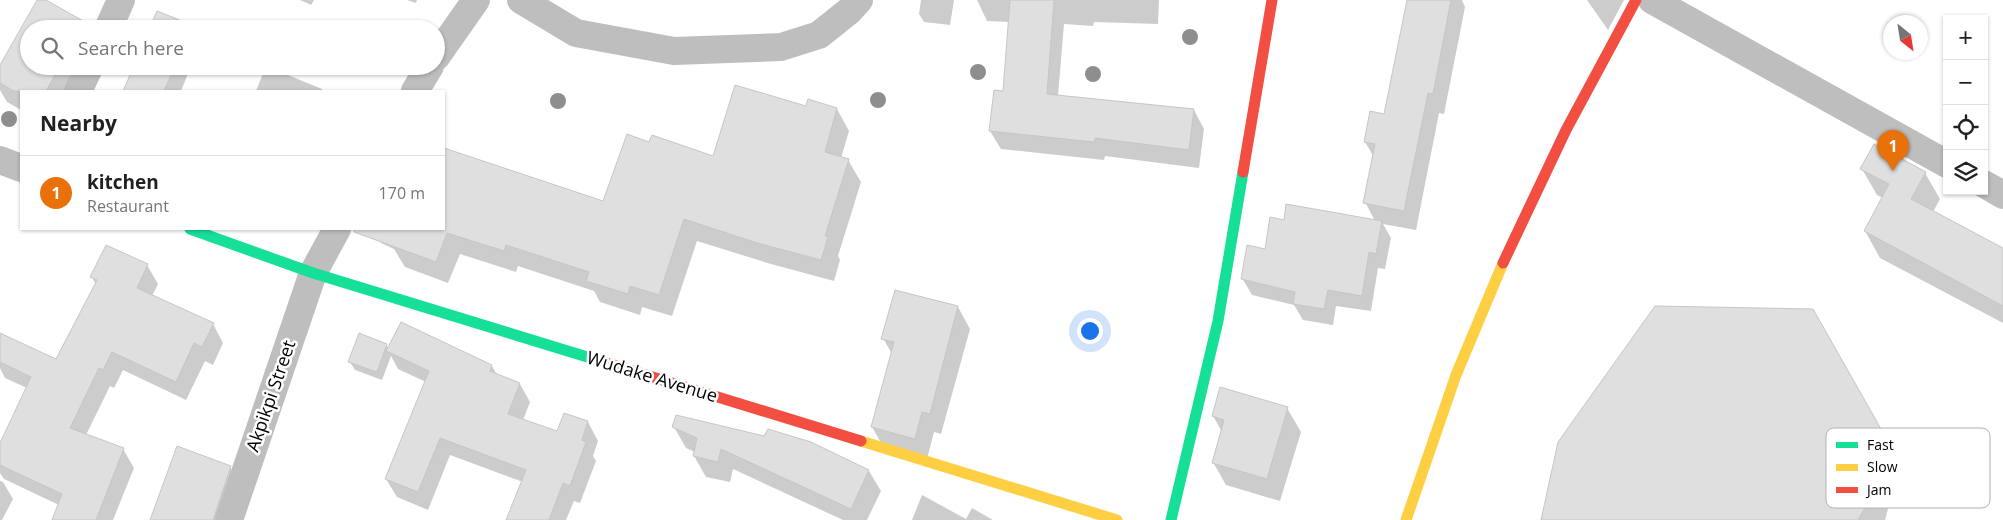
<!DOCTYPE html>
<html lang="en">
<head>
<meta charset="utf-8">
<style>
  body { margin:0; font-family:"Open Sans",sans-serif; background:#f6f6f6; color:#202124 }
  .controls { position:absolute; right:15px; top:15px; display:grid; overflow:hidden; border-radius:0px; box-shadow:0 1px 4px #0004 }
  .controls button { width:45px; height:45px; display:grid; place-items:center; padding:0; border:0; border-bottom:1px solid #e0e0e0; background:#fff; color:#202124; font:25px sans-serif }
  .compass { position:absolute; left:1883px; top:15px; width:45px; height:45px; border-radius:50%; background:#fff; box-shadow:0 1px 4px #0004; rotate:150deg }
  .you { position:absolute; left:1089px; top:330px; width:18px; height:18px; margin:-12px; border:4px solid #fff; border-radius:50%; background:#1a73e8; box-shadow:0 0 0 8px #1a73e833 }
  .badge { display:grid; place-items:center; width:32px; height:32px; border-radius:50%; background:#111827; color:#fff; font-size:16px; font-weight:700 }
  .pin { position:absolute; translate:-50% -41px; filter:drop-shadow(0 1px 2px #0008) }
  .pin::after { content:''; position:absolute; top:26px; width:18px; height:15px; background:inherit; clip-path:polygon(0 0,100% 0,50% 100%) }
  .list { margin:0; padding:0; list-style:none }
  h2 { display:flex; justify-content:space-between; align-items:center; height:65px; margin:0; padding:0 20px; font-size:21px }
  h2 small { font-size:16px; font-weight:400; color:#757577 }
  .list li { display:grid; grid-template-columns:32px 1fr auto; gap:15px; align-items:center; box-sizing:border-box; height:75px; padding:0 20px; border-top:1px solid #e0e0e0 }
  .list b { display:block; font-size:19px; white-space:nowrap }
  .list p { margin:0; font-size:16px; white-space:nowrap; color:#757577 }
  .list em { font-size:16px; font-style:normal; color:#757577 }
  .icon { flex:none; width:28px; height:28px; fill:none; stroke:currentColor; stroke-width:2; stroke-linecap:round; stroke-linejoin:round }
  .map { position:relative; flex:none; width:2003px; height:520px; overflow:hidden }
  .search { position:absolute; background:#fff; box-shadow:0 1px 4px #0004; left:20px; top:20px; width:425px; height:55px; display:flex; align-items:center; gap:12px; box-sizing:border-box; padding:0 18px; border-radius:28px; color:#757577; font-size:19px }
  .panel { position:absolute; background:#fff; box-shadow:0 1px 4px #0004; left:20px; top:90px; width:425px; height:140px; border-radius:0px }
  .map>svg:first-child { display:block }
  .shadow { fill:#0003 }
  .building { fill:#dfdfdf; stroke:#c6c6c6 }
  .lines { fill:none; stroke-linecap:round; stroke-linejoin:round }
  .street { stroke:#bebebe; stroke-width:28 }
  .fast { stroke:#16e098; stroke-width:11 }
  .slow { stroke:#ffcf43; stroke-width:11 }
  .jam { stroke:#f24e42; stroke-width:11 }
  .tree { fill:#8e8e8e }
  .labels { text-anchor:middle; stroke-width:5; stroke-linejoin:round; paint-order:stroke }
  .street-label { font-size:18px; fill:#000; stroke:#fff }
  .key { fill:#fff; stroke:#b2b2b2; stroke-width:1 }
  .key-label { font-size:14px; fill:#000 }
</style>
</head>
<body>
<div class="map">
<svg width="2003" height="520" viewBox="0 0 2003 520">
  <rect width="100%" height="100%" fill="#fff"/>
  <g class="shadow">
    <polygon points="38,0 43,0 84,23 88,29 29,29 29,66 86,66 72,91 21,91 21,110 7,102 0,90 0,68"/>
    <polygon points="300,0 314,0 311,5"/>
    <polygon points="407,0 417,0 416,3"/>
    <polygon points="921,0 954,0 950,25 924,22 919,14"/>
    <polygon points="977,0 1159,0 1158,24 1094,22 1093,26 1064,24 1058,96 1194,110 1204,129 1199,168 1105,156 1104,160 1001,149 990,131 1004,92 1009,22 987,21"/>
    <polygon points="1408,0 1462,0 1465,7 1444,114 1439,113 1416,230 1383,224 1391,238 1385,269 1378,268 1371,311 1336,306 1333,325 1303,320 1294,305 1252,295 1242,278 1266,250 1285,221 1375,221 1365,202 1374,157 1365,142 1385,116"/>
    <polygon points="1587,0 1624,0 1608,30"/>
    <polygon points="135,66 191,66 181,91 125,91"/>
    <polygon points="266,66 322,89 323,91 256,91"/>
    <polygon points="806,108 837,109 849,131 841,158 848,160 861,182 838,256 840,260 834,281 771,264 697,241 672,316 642,307 640,315 600,302 594,291 518,266 516,272 460,254 448,283 405,267 394,249 381,243 373,229 444,229 444,149 604,202 650,143 713,158"/>
    <polygon points="1875,146 1925,173 1940,199 1933,212 2003,250 2003,323 1880,258 1865,231 1883,198 1877,195 1862,169"/>
    <polygon points="147,265 158,284 152,296 213,324 223,343 213,365 205,361 186,400 123,370 114,388 110,386 86,435 123,449 134,468 113,520 53,520 59,505 4,479 0,473 0,446 27,388 5,378 0,368 0,348 57,361 96,285 92,277"/>
    <polygon points="958,307 970,329 941,434 934,432 927,459 884,448 872,427 892,354 883,338"/>
    <polygon points="1813,310 1900,464 1885,520 1543,520"/>
    <polygon points="386,345 389,349 492,366 497,375 520,384 530,402 523,420 558,433 564,415 588,422 598,441 593,456 596,461 580,503 574,501 566,520 508,520 523,482 450,455 428,510 397,497 386,479 426,382 398,369 391,356 382,380 355,370 350,362"/>
    <polygon points="1287,408 1301,432 1280,501 1226,485 1213,462 1222,432 1213,416"/>
    <polygon points="674,427 869,471 881,491 867,520 843,520 733,469 730,482 706,477 694,456 695,452 686,448"/>
    <polygon points="230,467 243,490 233,520 151,520"/>
    <polygon points="0,481 3,482 13,499 2,520 0,520"/>
    <polygon points="922,495 966,519 972,508 993,520 912,520"/>
  </g>
  <g class="building">
    <polygon points="37,0 46,0 85,22 81,29 29,29 29,66 60,66 46,91 14,91 0,83 0,65"/>
    <polygon points="1010,0 1054,0 1047,94 1194,109 1189,150 1095,138 1094,142 989,131 994,90 1003,91"/>
    <polygon points="1407,0 1451,0 1433,94 1428,93 1404,211 1363,203 1375,144 1364,142 1370,111 1384,114"/>
    <polygon points="157,11 192,25 190,29 149,29"/>
    <polygon points="134,66 175,66 164,91 123,91"/>
    <polygon points="735,85 806,106 808,99 837,108 825,152 849,159 825,236 828,237 821,260 757,243 684,219 659,295 630,286 628,294 586,281 589,272 506,245 504,251 447,233 436,262 354,232 355,229 444,229 444,148 603,201 627,134 649,142 652,135 713,156"/>
    <polygon points="1874,144 1926,172 1911,199 2003,248 2003,306 1864,231 1889,184 1860,169"/>
    <polygon points="1286,204 1382,221 1376,254 1369,252 1362,296 1328,290 1324,309 1293,304 1295,292 1241,279 1247,245 1265,249 1270,217 1284,220"/>
    <polygon points="106,245 148,264 137,288 214,323 202,347 194,343 176,382 112,352 103,370 99,368 70,428 124,448 96,520 52,520 62,494 0,465 0,443 31,377 0,362 0,333 56,359 97,280 90,277"/>
    <polygon points="895,290 958,306 930,414 922,412 915,439 871,427 894,342 881,339"/>
    <polygon points="1655,306 1813,309 1885,436 1868,502 1858,520 1541,520 1558,442"/>
    <polygon points="401,322 492,365 490,371 520,383 508,414 557,431 564,413 588,421 582,440 586,442 570,486 563,483 549,520 506,520 526,470 440,438 418,492 385,479 429,371 386,351"/>
    <polygon points="359,333 387,344 377,372 348,362"/>
    <polygon points="1220,387 1288,407 1267,479 1212,463 1224,420 1212,416"/>
    <polygon points="676,415 764,436 768,429 811,442 869,470 851,509 721,449 718,462 693,456 697,438 672,427"/>
    <polygon points="177,446 231,466 213,520 150,520"/>
  </g>
  <g class="lines">
    <g class="street">
      <polyline points="521,0 576,33 674,51 781,47 819,35 849,11 859,0"/>
      <polyline points="1652,0 1947,164"/>
      <polyline points="108,29 121,0"/>
      <polyline points="436,57 476,0"/>
      <polyline points="78,91 90,66"/>
      <polyline points="415,91 430,66"/>
      <polyline points="0,160 21,168"/>
      <polyline points="1984,184 2003,195"/>
      <polyline points="229,520 313,273 337,229"/>
    </g>
    <g class="fast">
      <polyline points="190,229 313,273 607,363"/>
      <polyline points="1171,520 1218,321 1243,172"/>
    </g>
    <g class="slow">
      <polyline points="861,441 1117,520"/>
      <polyline points="1406,520 1456,375 1503,263"/>
    </g>
    <g class="jam">
      <polyline points="1243,172 1272,0"/>
      <polyline points="1503,263 1566,130 1636,0"/>
      <polyline points="607,363 861,441"/>
    </g>
  </g>
  <g class="tree">
    <circle cx="1190" cy="37" r="8"/>
    <circle cx="978" cy="72" r="8"/>
    <circle cx="1093" cy="74" r="8"/>
    <circle cx="878" cy="100" r="8"/>
    <circle cx="558" cy="101" r="8"/>
    <circle cx="9" cy="119" r="8"/>
  </g>
  <g class="labels">
    <g class="street-label">
      <text transform="translate(652 377) rotate(17)" y="6">Wudake Avenue</text>
      <text transform="translate(271 396) rotate(-71)" y="6">Akpikpi Street</text>
    </g>
  </g>
  <rect x="1826" y="428" width="164" height="80" rx="8" class="key"/>
  <rect x="1836" y="442" width="22" height="6" fill="#16e098"/>
  <rect x="1836" y="464" width="22" height="7" fill="#ffcf43"/>
  <rect x="1836" y="487" width="22" height="6" fill="#f24e42"/>
  <g class="key-label">
    <text x="1867" y="450">Fast</text>
    <text x="1867" y="472">Slow</text>
    <text x="1867" y="495">Jam</text>
  </g>
</svg>
<div class="controls">
<button>+</button>
<button>−</button>
<button><svg class="icon" aria-label="locate" viewBox="0 0 24 24"><circle cx="12" cy="12" r="6"/><path d="M12 2v4M12 18v4M2 12h4M18 12h4"/></svg></button>
<button><svg class="icon" aria-label="layers" viewBox="0 0 24 24"><path d="M12 4l9 5-9 5-9-5zM3 14l9 5 9-5"/></svg></button>
</div>
<svg class="compass" viewBox="-18 -18 36 36"><path d="M0-13l5 13h-10z" fill="#e53935"/><path d="M0 13l5-13h-10z" fill="#757577"/></svg>
<div class="you"></div>
<div class="pin badge" style="left:1893px;top:171px;background:#e8710a">1</div>
<div class="search"><svg class="icon" aria-label="search" viewBox="0 0 24 24"><circle cx="10" cy="10" r="6"/><path d="M15 15l6 6"/></svg>Search here</div>
<section class="panel">
<h2>Nearby<small></small></h2>
<ul class="list">
<li><span class="badge" style="background:#e8710a">1</span><div><b>kitchen</b><p>Restaurant</p></div><em>170 m</em></li>
</ul>
</section>
</div>
</body>
</html>
